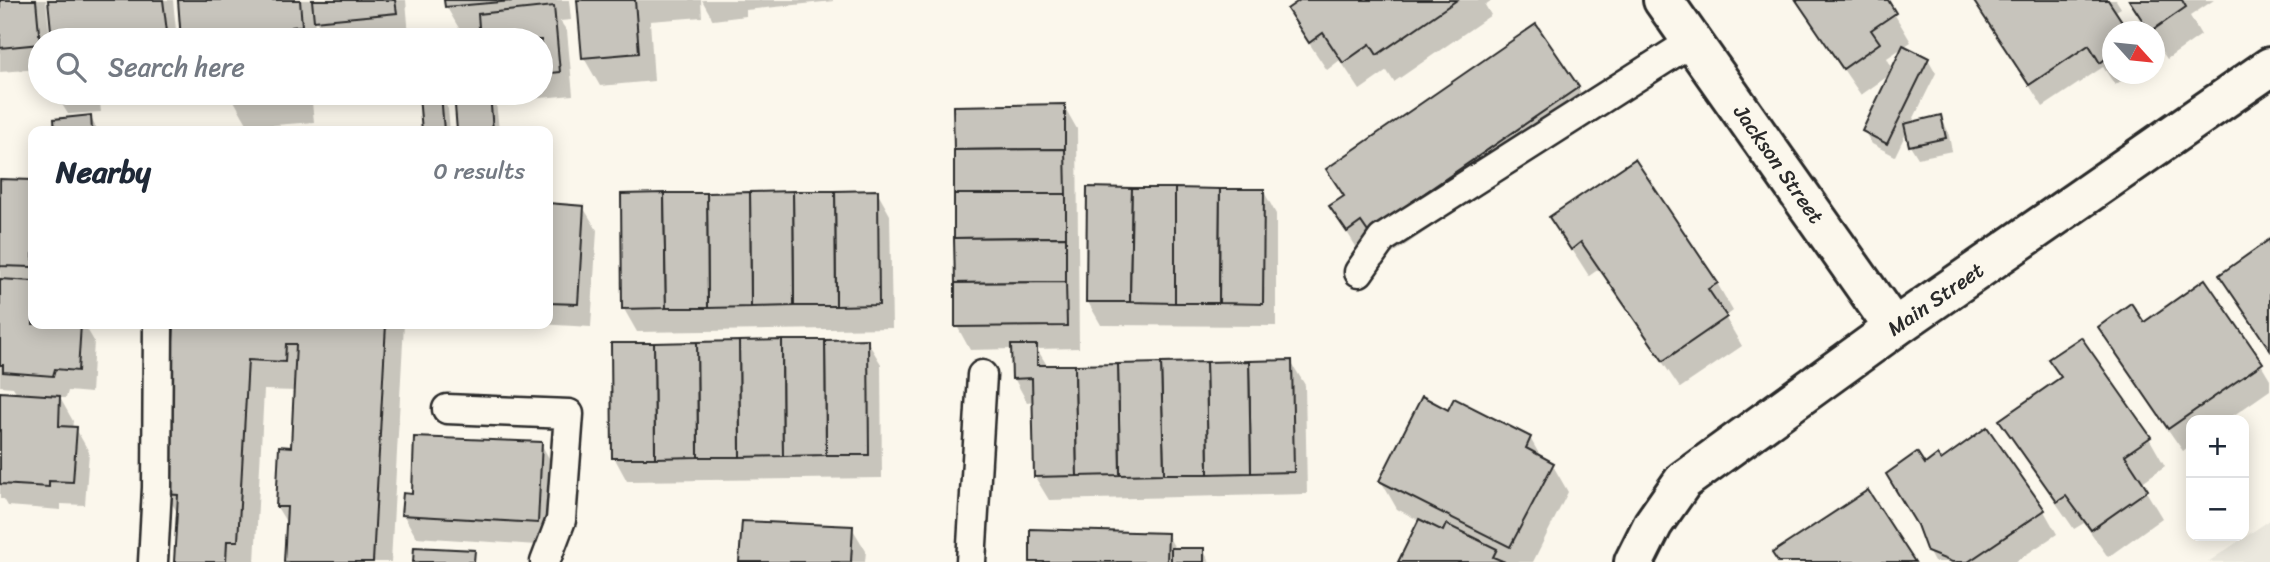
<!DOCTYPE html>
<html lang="en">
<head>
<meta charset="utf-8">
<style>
  body { margin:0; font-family:Sriracha,sans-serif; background:#f2f2f3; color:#1f2937 }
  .controls { position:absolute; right:21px; bottom:21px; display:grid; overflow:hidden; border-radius:14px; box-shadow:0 4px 18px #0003 }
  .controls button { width:63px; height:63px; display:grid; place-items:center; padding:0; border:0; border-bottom:2px solid #e0e1e3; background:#fff; color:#1f2937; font:35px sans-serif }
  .compass { position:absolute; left:2102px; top:21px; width:63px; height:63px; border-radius:50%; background:#fff; box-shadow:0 4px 18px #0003; rotate:117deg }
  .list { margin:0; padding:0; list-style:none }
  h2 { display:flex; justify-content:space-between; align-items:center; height:91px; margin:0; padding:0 28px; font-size:30px }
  h2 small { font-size:23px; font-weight:400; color:#747a83 }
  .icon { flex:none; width:38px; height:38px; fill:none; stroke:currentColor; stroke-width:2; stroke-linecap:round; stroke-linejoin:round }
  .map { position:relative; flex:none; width:2270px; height:562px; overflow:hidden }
  .search { position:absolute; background:#fff; box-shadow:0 4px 18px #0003; left:28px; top:28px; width:525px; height:77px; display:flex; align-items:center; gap:18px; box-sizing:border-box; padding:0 24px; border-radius:38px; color:#747a83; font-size:26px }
  .panel { position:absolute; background:#fff; box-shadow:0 4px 18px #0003; left:28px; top:126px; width:525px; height:203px; border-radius:14px }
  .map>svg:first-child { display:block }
  .built { fill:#ebe8de }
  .shadow { fill:#0003 }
  .building { fill:#c7c4bc; stroke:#2b2b2b; stroke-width:2 }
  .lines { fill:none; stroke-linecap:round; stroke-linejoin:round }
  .service-casing { stroke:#2b2b2b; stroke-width:33 }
  .minor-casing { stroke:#2b2b2b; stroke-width:44 }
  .service { stroke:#fbf7ec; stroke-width:28 }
  .minor { stroke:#fbf7ec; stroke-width:38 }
  .labels { text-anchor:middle; stroke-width:6; stroke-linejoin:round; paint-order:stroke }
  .street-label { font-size:21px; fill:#2b2b2b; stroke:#fbf7ec }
</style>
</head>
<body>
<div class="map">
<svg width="2270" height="562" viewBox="0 0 2270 562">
  <rect width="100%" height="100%" fill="#fbf7ec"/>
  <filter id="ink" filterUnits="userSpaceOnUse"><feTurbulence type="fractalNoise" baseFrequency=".0143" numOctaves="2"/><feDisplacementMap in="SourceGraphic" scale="14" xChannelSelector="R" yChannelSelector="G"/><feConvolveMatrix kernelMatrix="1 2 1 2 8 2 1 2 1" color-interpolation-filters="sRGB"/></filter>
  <g filter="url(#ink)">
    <polygon class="built" points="2270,520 2270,562 2208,562"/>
    <g class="shadow">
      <polygon points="0,0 46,0 50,40 40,40 40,69 0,72"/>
      <polygon points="50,0 173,0 177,40 54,40"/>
      <polygon points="180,0 406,0 409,36 363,40 327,40 314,17 316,40 183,40"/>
      <polygon points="446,0 569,0 571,20 560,21 567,31 573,95 496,102 499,131 459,131 456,93 541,93 541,40 481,40 481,28 460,30 446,6"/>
      <polygon points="579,0 701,0 702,17 650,21 654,81 600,86 584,58"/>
      <polygon points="702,0 833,0 833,1 746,10 746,16 713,20"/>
      <polygon points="1302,0 1492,0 1485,5 1491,15 1394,82 1387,71 1360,90 1340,60 1327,70 1305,37"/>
      <polygon points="1795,0 1886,0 1911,42 1887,58 1893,70 1928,59 1936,73 1911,124 1941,117 1948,131 1952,151 1918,158 1910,145 1907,131 1895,156 1872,144 1864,131 1891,74 1861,95"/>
      <polygon points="1975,0 2116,0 2121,8 2114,12 2112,74 2131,74 2115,85 2103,67 2043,107"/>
      <polygon points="2128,0 2214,0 2190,16 2201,35 2167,59 2154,40 2154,32 2149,32"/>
      <polygon points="1578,88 1594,116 1385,259 1379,249 1364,259 1331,207 1344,198 1328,169"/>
      <polygon points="59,93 99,93 101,112 68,114 60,101"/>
      <polygon points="233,93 311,93 314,122 249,127 233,99"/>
      <polygon points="440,95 448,109 450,131 423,131 421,97"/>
      <polygon points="1064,106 1077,129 1079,348 1037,349 1048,367 1291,362 1305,385 1307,494 1049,500 1035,477 1034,401 1027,402 1014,378 1013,349 970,350 957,326"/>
      <polygon points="90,117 98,131 57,131 56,120"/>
      <polygon points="0,181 33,182 33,324 84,324 94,341 91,393 68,391 66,398 60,398 73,421 72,429 76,429 89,452 85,505 61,504 61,510 8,506 4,499 0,499 0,394 18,395 13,387 0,386"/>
      <polygon points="1263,190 1276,214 1276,326 1101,325 1088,302"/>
      <polygon points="877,192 890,215 892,328 637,332 624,309 623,195"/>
      <polygon points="548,205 583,207 597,230 591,327 539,324 548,324"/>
      <polygon points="1552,218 1717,283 1733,311 1725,317 1742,346 1680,388 1599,269 1589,276"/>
      <polygon points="2270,241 2270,351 2221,276"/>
      <polygon points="176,324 404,324 391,562 286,562 288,525 277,507 293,448 296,391 264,390 255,562 176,562 179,515 166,494"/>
      <polygon points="2144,324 2261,364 2270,379 2270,390 2227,420 2191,420 2191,445 2183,451 2113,351 2100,328"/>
      <polygon points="2081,339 2149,438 2165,466 2141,483 2162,518 2108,557 2084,523 2074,529 2018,448 2002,420 2061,379 2051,360"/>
      <polygon points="867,341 881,364 882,478 627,481 614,457"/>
      <polygon points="1449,412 1530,438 1542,459 1552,464 1568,492 1533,562 1400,562 1420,521 1397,509 1381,481"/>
      <polygon points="1987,430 2044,511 2057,534 2015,562 1934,562 1928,551 1925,467 1941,463"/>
      <polygon points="541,444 554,467 551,546 416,537 403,514 414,495"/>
      <polygon points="852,528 866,551 865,562 741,562"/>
      <polygon points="1167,534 1176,550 1203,550 1210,562 1032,562"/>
    </g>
    <g class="building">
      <polygon points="0,0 36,0 40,44 0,48"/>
      <polygon points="48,0 163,0 168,40 52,40"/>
      <polygon points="178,0 300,0 302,26 292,27 294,40 181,40"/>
      <polygon points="312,0 395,0 397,13 314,21"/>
      <polygon points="444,0 524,0 445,7"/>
      <polygon points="577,0 635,0 639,53 582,58"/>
      <polygon points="1300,0 1457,0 1377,55 1370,44 1343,63 1323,33 1309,43 1287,9"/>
      <polygon points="1796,0 1888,0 1896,13 1871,30 1880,43 1843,69"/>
      <polygon points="1973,0 2108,0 2129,32 2112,32 2112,54 2100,63 2089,45 2029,85"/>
      <polygon points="2129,0 2182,0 2186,7 2150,32"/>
      <polygon points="554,6 560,72 541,74 541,40 480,40 478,14"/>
      <polygon points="1536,24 1579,87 1368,232 1361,222 1347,232 1329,206 1344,196 1326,169"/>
      <polygon points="1903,45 1929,58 1887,144 1862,131"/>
      <polygon points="58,93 94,93 94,98 58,102"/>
      <polygon points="231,93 298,93 299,94 231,100"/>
      <polygon points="441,93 444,131 422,131 419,96"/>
      <polygon points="454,93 490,93 493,131 457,131"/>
      <polygon points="1065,104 1065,149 954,150 953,106"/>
      <polygon points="91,115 92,131 55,131 54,119"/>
      <polygon points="1941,115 1946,138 1909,146 1904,124"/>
      <polygon points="1065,149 1066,194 954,194 954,150"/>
      <polygon points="1635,159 1718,283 1708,289 1727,317 1663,361 1581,242 1571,250 1549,217"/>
      <polygon points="0,179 33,180 33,267 0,266"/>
      <polygon points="1087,187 1132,188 1130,302 1086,302"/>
      <polygon points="1132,188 1175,188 1175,303 1130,302"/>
      <polygon points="1175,188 1220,189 1219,303 1175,303"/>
      <polygon points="1220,189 1264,189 1263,304 1219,303"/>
      <polygon points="878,190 879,305 836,306 835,191"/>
      <polygon points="793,191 835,191 836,306 794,306"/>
      <polygon points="793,191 794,306 751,307 750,192"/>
      <polygon points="750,192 751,307 708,308 707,193"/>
      <polygon points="664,193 666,308 622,309 621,194"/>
      <polygon points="664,193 707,193 708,308 666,308"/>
      <polygon points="954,194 1066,194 1066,237 954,238"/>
      <polygon points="548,203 584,206 578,304 548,303"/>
      <polygon points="1066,237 1066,282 955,283 954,238"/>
      <polygon points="2270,239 2270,350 2219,275"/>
      <polygon points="0,279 33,281 33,324 81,324 78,371 55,369 53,376 3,372 3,365 0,365"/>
      <polygon points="2205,279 2263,363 2168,429 2098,327 2131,303 2144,322"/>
      <polygon points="1066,282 1067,326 955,327 955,283"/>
      <polygon points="174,324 386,324 373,562 284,562 287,507 276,507 279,446 291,447 296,344 286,344 285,362 248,360 238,541 227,541 226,562 174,562 178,495 164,494"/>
      <polygon points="2081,337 2151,437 2125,455 2148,490 2091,530 2066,496 2057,502 1999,420 2061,377 2048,359"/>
      <polygon points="868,339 869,455 826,455 825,340"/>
      <polygon points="782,340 783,456 740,457 739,341"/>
      <polygon points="782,340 825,340 826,455 783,456"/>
      <polygon points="739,341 740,457 698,457 697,342"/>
      <polygon points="697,342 698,457 655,458 654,343"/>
      <polygon points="611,343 654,343 655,458 612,458"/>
      <polygon points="1011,345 1037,345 1037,365 1075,365 1077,476 1034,477 1032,378 1012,379"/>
      <polygon points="1292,360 1294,472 1251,473 1249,361"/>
      <polygon points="1249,361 1251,473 1208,474 1206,362"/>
      <polygon points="1206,362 1208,474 1164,474 1161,363"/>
      <polygon points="1161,363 1164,474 1120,475 1118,364"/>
      <polygon points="1118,364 1120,475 1077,476 1075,365"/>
      <polygon points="0,392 60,396 59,426 77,427 73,482 49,481 49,487 0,484"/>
      <polygon points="1422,396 1448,410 1454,398 1531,437 1526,448 1554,463 1510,547 1379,481"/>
      <polygon points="1987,427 2045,510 1968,562 1952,562 1927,552 1917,525 1886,474 1917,452 1925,464 1937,455 1941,460"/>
      <polygon points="414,437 542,442 538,523 401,515 403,493 412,494"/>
      <polygon points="1868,490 1915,562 1778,562 1772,553"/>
      <polygon points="1419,519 1443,531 1446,524 1497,549 1493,557 1505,562 1398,562"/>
      <polygon points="742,521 853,526 851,562 739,562"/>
      <polygon points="1030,529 1168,533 1167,562 1030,562"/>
      <polygon points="414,547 475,550 474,562 413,562"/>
      <rect x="1171" y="548" width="33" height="14"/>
    </g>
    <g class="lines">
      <g class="service-casing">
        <g id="service">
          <polyline points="1359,272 1382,239 1691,42"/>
          <polyline points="447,409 569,414 561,520 545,562"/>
          <polyline points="153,562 157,488 158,324"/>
          <polyline points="971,562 982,375"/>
        </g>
      </g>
      <g class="minor-casing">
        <g id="minor">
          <path id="s1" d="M1663 0 1894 328"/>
          <path id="s2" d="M1634 562 1653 524 1683 481 1894 328 2270 67"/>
        </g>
      </g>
      <use href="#service" class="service"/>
      <use href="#minor" class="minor"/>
    </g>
  </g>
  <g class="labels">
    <g class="street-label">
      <text dy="7" stroke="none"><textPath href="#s1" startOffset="201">Jackson Street</textPath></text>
      <text dy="7" stroke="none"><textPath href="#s2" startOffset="406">Main Street</textPath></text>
    </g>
  </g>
</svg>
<div class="controls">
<button>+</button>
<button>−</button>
</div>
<svg class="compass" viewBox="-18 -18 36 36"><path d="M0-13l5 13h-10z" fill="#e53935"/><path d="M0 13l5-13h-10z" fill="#747a83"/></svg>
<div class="search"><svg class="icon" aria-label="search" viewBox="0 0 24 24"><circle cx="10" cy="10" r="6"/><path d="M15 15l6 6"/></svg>Search here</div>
<section class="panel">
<h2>Nearby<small>0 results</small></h2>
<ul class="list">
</ul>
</section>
</div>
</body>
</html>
